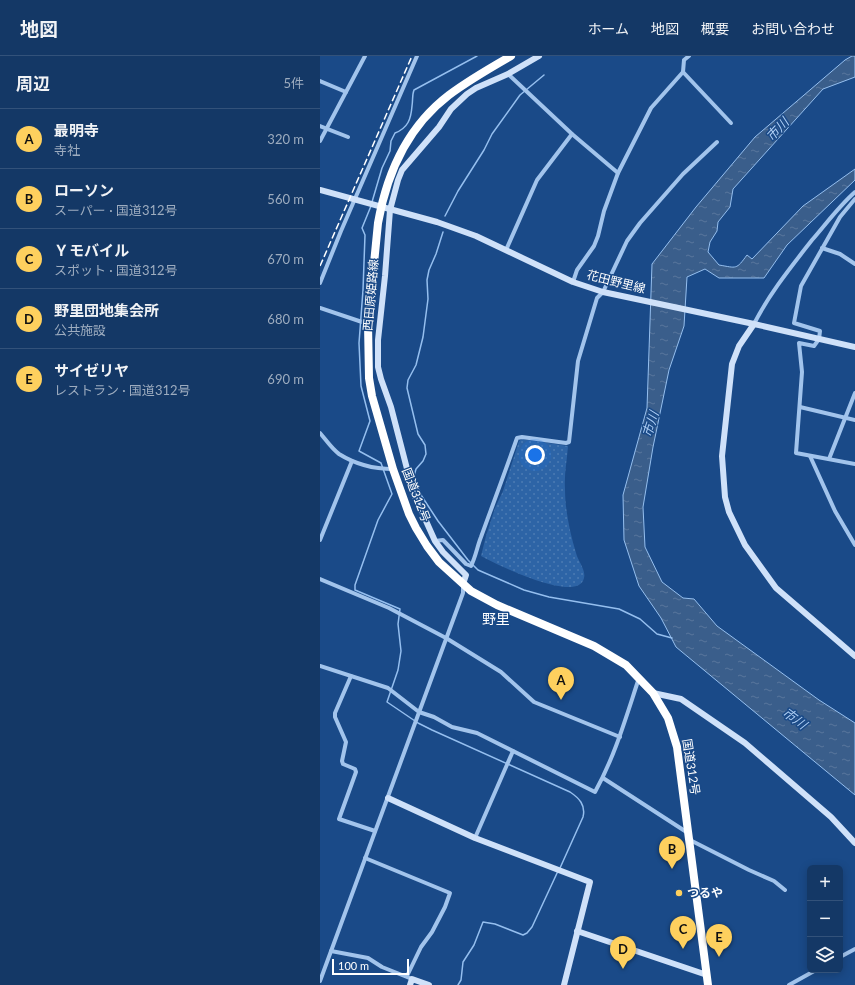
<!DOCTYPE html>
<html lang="ja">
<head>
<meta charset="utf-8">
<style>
  body { margin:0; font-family:Lato,"Noto Sans JP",sans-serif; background:#1d3f6c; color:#f1f3f6 }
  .controls { position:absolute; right:12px; bottom:12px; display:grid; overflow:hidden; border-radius:6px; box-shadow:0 2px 10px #0003 }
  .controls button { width:36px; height:36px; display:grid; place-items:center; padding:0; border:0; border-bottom:1px solid #33527a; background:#143866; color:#f1f3f6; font:20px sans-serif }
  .scale { position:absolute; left:12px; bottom:10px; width:77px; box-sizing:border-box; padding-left:4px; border:2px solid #fff; border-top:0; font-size:11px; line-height:14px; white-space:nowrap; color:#fff; -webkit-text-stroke:3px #1a4a88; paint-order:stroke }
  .you { position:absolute; left:215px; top:399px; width:14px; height:14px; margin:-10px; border:3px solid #fff; border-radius:50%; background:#1a73e8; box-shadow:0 0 0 6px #1a73e833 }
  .badge { display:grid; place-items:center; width:26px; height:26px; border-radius:50%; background:#fed05e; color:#111; font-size:13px; font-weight:700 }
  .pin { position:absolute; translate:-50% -33px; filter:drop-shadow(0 1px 2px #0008) }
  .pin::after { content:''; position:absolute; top:21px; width:14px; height:12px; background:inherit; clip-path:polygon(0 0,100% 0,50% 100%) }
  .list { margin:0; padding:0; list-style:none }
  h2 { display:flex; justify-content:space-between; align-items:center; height:52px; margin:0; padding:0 16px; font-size:17px }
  h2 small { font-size:13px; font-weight:400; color:#9dacbf }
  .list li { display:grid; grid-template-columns:26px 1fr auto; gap:12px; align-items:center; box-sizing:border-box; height:60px; padding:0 16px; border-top:1px solid #33527a }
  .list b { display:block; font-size:15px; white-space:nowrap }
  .list p { margin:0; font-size:13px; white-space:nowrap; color:#9dacbf }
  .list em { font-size:13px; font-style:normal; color:#9dacbf }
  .icon { flex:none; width:22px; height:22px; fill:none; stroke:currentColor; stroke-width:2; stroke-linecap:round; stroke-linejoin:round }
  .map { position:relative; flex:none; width:535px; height:929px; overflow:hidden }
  header { display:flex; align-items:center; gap:24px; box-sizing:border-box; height:56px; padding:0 20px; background:#143866; border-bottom:1px solid #33527a }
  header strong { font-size:19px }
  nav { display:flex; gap:22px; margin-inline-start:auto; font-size:14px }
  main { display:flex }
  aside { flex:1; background:#143866 }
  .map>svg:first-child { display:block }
  .park { fill:url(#park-dots) }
  .water { fill:url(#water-ripples); stroke:#95bfef }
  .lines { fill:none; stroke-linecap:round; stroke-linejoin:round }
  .stream { stroke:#95bfef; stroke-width:1.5 }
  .street { stroke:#a2c4ec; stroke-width:4 }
  .secondary { stroke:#cfe1f9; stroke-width:6 }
  .highway { stroke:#fff; stroke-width:8 }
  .rail { stroke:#fff; stroke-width:1.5; stroke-dasharray:7 3; stroke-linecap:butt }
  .poi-dot { fill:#fed05e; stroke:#1a4a88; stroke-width:1.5 }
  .labels { text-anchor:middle; stroke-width:3; stroke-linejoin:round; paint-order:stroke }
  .street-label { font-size:12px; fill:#fff; stroke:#1a4a88 }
  .poi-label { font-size:12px; font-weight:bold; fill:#fff; stroke:#1a4a88; text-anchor:start }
  .water-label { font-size:13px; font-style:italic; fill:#aecef4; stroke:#1a4a88 }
  .quarter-label { font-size:14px; fill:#fff; stroke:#1a4a88 }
</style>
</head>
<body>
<header>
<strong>地図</strong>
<nav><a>ホーム</a><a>地図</a><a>概要</a><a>お問い合わせ</a></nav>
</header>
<main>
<aside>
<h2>周辺<small>5件</small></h2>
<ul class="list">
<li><span class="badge">A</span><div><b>最明寺</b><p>寺社</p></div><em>320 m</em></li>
<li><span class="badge">B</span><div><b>ローソン</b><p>スーパー · 国道312号</p></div><em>560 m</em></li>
<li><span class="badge">C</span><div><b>Ｙモバイル</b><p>スポット · 国道312号</p></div><em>670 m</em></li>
<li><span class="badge">D</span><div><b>野里団地集会所</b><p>公共施設</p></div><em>680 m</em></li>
<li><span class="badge">E</span><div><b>サイゼリヤ</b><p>レストラン · 国道312号</p></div><em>690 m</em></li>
</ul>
</aside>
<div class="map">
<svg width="535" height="929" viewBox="0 0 535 929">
  <defs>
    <pattern id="park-dots" width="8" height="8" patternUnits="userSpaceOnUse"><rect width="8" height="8" fill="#2d64a6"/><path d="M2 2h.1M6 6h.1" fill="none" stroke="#4c7bb3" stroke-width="1.8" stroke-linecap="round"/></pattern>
    <pattern id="water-ripples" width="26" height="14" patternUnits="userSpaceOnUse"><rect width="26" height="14" fill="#3a5e8b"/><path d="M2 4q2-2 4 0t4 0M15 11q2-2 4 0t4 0" fill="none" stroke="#58769c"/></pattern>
  </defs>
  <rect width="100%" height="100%" fill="#1a4a88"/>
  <path class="park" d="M202 383 248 390C247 404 244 419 245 433 245 454 250 477 256 497 258 505 266 514 264 522 258 549 176 508 161 500L166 480 175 452 183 435 199 385Z"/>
  <path class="water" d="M532 0H535V21L503 33 413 133 410 151 398 166 397 175 390 186 388 196 399 209C417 212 416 214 427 199L432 203 483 150 535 113V124L467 189 444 222H399L385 213 367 221 364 270 349 314 333 391 323 451 325 491 342 526 363 542 374 543 397 570 499 644 535 667V739L356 591 341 562 319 530 304 484 303 439 327 352 332 208 376 151 435 81 525 4Z"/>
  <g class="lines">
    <g class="stream">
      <path d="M52 146 62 112 70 95 71 85 75 77C88 72 91 63 92 50 93 44 92 39 94 34L157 0"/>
      <path d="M51 150 42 172 45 179 43 234 39 287 41 330 50 365 39 395 61 407 72 438 58 464 35 529V534L80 553 78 568 81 595 78 614 67 646 98 667 112 674 250 736C259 742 266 749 263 761L240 812"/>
      <polyline points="125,160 138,135 164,94 172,78 200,39 224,19"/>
      <polyline points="123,176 116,198 109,214 107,224 108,243 103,281 96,309 88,324 87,332 98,378 105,389 106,398 103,405 96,413 94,420 101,439 118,465 148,504 158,514 204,534 229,541 299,553 320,563 337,578 352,582"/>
      <polyline points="138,929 141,924 143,906 154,889 163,866 175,868 203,879 207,877 212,871 238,815"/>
    </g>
    <g class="street">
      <polyline points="363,16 411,67"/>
      <polyline points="188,18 252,78 298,117"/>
      <polyline points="0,25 26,36"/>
      <polyline points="0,70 28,81"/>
      <polyline points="0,85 45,0"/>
      <polyline points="535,143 520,161 481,230 474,267 500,275 499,283 494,290 479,287 482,316 476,397 535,408"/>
      <polyline points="502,192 520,198 535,208"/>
      <polyline points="186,194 217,124 252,78"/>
      <polyline points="253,226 257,214 274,190 278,180 284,155 298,117 331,52 363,16 364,4 369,0"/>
      <polyline points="0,227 21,175 97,0"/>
      <polyline points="0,252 48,268"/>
      <path d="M434 268C449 238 471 211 492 184 506 168 519 150 535 136"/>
      <polyline points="480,351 535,364"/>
      <path d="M0 377C6 384 12 393 19 398 35 408 55 413 73 413"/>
      <polyline points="490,400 515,455 535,489"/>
      <polyline points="509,403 535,337"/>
      <polyline points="0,484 32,405"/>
      <path d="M115 485 123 484 146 508 151 510C156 500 157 491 161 481 173 448 185 416 197 382L202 381 246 387 249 386 258 305 277 242 283 236 307 185 320 167 363 118 397 86"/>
      <polyline points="0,523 69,552 126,582 181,616 214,646 300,681"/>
      <path d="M0 610 68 632 99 656 114 661 132 671 157 677 275 736C295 700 306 661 319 622"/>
      <polyline points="31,620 15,657 15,661 26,686 22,705 23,708 35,713 36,716 19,763 55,775"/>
      <polyline points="283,722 368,777"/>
      <polyline points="155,782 193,695"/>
      <polyline points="370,784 429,814 454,825 465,834"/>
      <polyline points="45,802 130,837 125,851 112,876 101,891 87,920"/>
      <polyline points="11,895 48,902 62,911 92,923"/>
      <polyline points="520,901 535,893"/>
      <polyline points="0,925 143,537 143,528"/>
      <polyline points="469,929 496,914"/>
    </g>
    <g class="secondary">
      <polyline points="0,134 117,166 156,180 253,226 283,236 434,268 535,291"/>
      <polyline points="434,268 419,290 412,308 402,400 405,441 409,456 425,489 456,532 535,600"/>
      <polyline points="143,528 146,519 123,496 115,485 93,436 71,351 61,323 58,311 58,284 65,220 70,154 78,124 82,114 119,71 131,53 147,38 156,32 188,18 219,0"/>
      <polyline points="333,637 361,643 425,687 511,761 535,787"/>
      <polyline points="68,742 155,782 270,826 244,929"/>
      <polyline points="257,875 387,919"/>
      <polyline points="90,929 92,923 109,929"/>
    </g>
    <path class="highway" d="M191 0C170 12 149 24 129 39 87 71 67 116 58 167L48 268 49 322 52 340 73 413 89 458 96 472 107 490 119 506 151 535 177 549 274 590 306 609 333 637 348 662 357 691 388 929"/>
    <polyline class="rail" points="0,210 92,0"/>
  </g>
  <circle class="poi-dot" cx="359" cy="837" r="4"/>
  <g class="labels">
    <g class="street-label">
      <text transform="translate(296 226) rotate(14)" y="4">花田野里線</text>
      <text transform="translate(51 239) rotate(-85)" y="4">西田原姫路線</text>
      <text transform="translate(96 439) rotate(69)" y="4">国道312号</text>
      <text transform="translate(371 711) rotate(81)" y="4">国道312号</text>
    </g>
    <g class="poi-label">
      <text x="367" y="841">つるや</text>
    </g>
    <g class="water-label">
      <text transform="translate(457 73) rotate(-47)" y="5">市川</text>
      <text transform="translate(330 368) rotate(-72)" y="5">市川</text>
      <text transform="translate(475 662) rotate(37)" y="5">市川</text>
    </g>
    <g class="quarter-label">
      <text x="176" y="568">野里</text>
    </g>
  </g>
</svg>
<div class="controls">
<button>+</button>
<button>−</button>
<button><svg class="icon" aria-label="layers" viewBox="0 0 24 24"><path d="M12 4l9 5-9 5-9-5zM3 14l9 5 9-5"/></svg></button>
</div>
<div class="scale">100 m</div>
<div class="you"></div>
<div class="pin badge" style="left:241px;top:644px">A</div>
<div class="pin badge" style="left:352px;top:813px">B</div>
<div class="pin badge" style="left:363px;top:893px">C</div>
<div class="pin badge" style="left:303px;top:913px">D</div>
<div class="pin badge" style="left:399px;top:901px">E</div>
</div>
</main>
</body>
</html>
